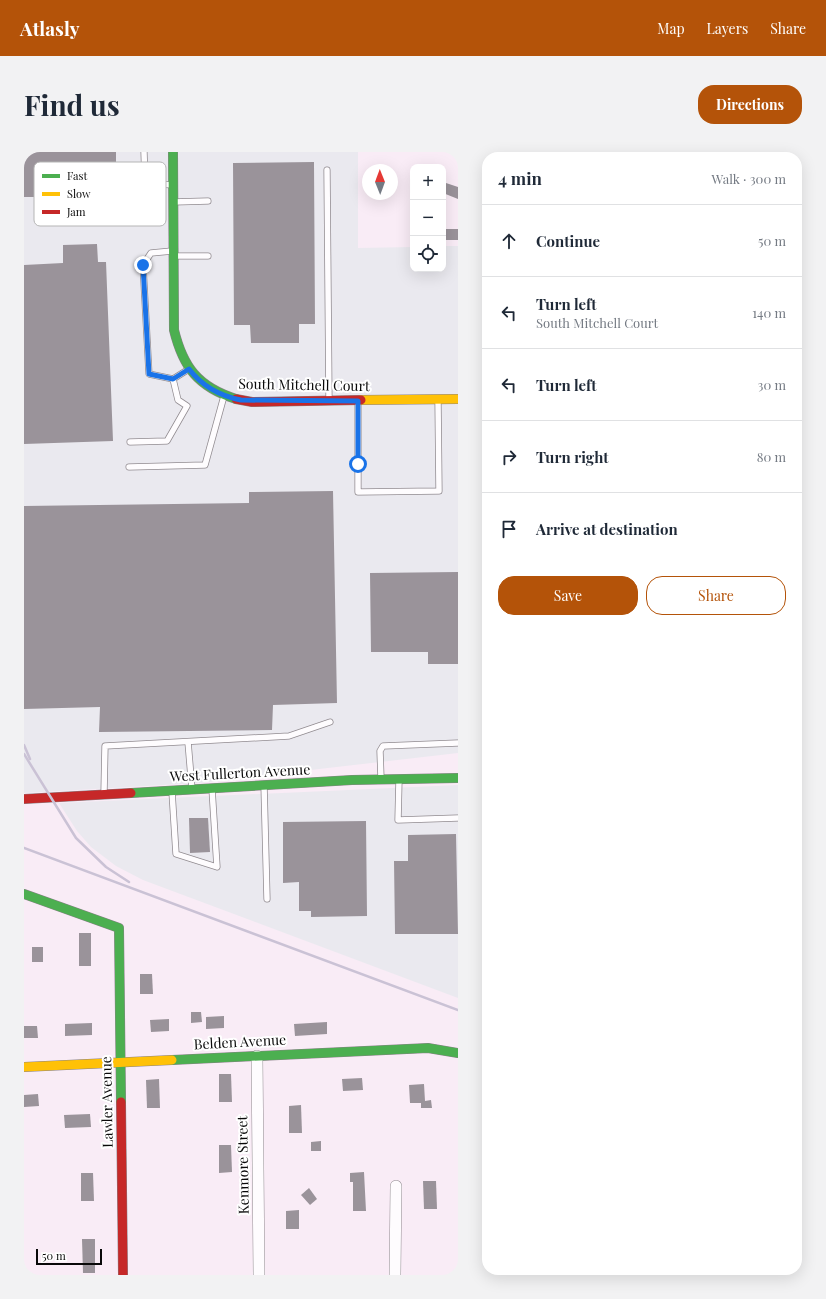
<!DOCTYPE html>
<html lang="en">
<head>
<meta charset="utf-8">
<style>
  body { margin:0; font-family:"Playfair Display",serif; background:#f2f2f3; color:#1f2937 }
  .controls { position:absolute; right:12px; top:12px; display:grid; overflow:hidden; border-radius:8px; box-shadow:0 4px 16px #0002 }
  .controls button { width:36px; height:36px; display:grid; place-items:center; padding:0; border:0; border-bottom:1px solid #e0e1e3; background:#fff; color:#1f2937; font:20px sans-serif }
  .compass { position:absolute; left:338px; top:12px; width:36px; height:36px; border-radius:50%; background:#fff; box-shadow:0 4px 16px #0002; rotate:359deg }
  .scale { position:absolute; left:12px; bottom:10px; width:66px; box-sizing:border-box; padding-left:4px; border:2px solid #090909; border-top:0; font-size:11px; line-height:14px; white-space:nowrap; color:#090909; -webkit-text-stroke:3px #fff; paint-order:stroke }
  .stop { position:absolute; width:12px; height:12px; margin:-9px; border:3px solid #1a73e8; border-radius:50%; background:#fff }
  .stop.end { background:#1a73e8; border-color:#fff; box-shadow:0 1px 4px #0008 }
  .list { margin:0; padding:0; list-style:none }
  h2 { display:flex; justify-content:space-between; align-items:center; height:52px; margin:0; padding:0 16px; font-size:17px }
  h2 small { font-size:13px; font-weight:400; color:#747a83 }
  .list li { display:grid; grid-template-columns:26px 1fr auto; gap:12px; align-items:center; box-sizing:border-box; height:72px; padding:0 16px; border-top:1px solid #e0e1e3 }
  .list b { display:block; font-size:15px; white-space:nowrap }
  .list p { margin:0; font-size:13px; white-space:nowrap; color:#747a83 }
  .list em { font-size:13px; font-style:normal; color:#747a83 }
  .actions { display:flex; gap:8px; padding:12px 16px }
  .actions a { flex:1; padding:9px 0; border:1px solid #b45309; border-radius:16px; text-align:center; font-size:14px; color:#b45309 }
  .actions .main { background:#b45309; color:#fff }
  .icon { flex:none; width:22px; height:22px; fill:none; stroke:currentColor; stroke-width:2; stroke-linecap:round; stroke-linejoin:round }
  .map { position:relative; flex:none; width:434px; height:1123px; overflow:hidden; border-radius:16px }
  header { display:flex; align-items:center; gap:24px; box-sizing:border-box; height:56px; padding:0 20px; background:#b45309; color:#fff }
  header strong { font-size:19px }
  nav { display:flex; gap:22px; margin-inline-start:auto; font-size:14px }
  .intro { display:flex; align-items:center; justify-content:space-between; box-sizing:border-box; height:96px; padding:0 24px }
  h1 { margin:0; font-size:28px }
  .button { padding:10px 18px; border-radius:16px; background:#b45309; color:#fff; font-size:14px; font-weight:700 }
  main { display:flex; gap:24px; padding:0 24px }
  aside { flex:1; background:#fff; border-radius:16px; box-shadow:0 4px 16px #0002 }
  .map>svg:first-child { display:block }
  .industrial { fill:#eae9ef }
  .building { fill:#9a939a }
  .lines { fill:none; stroke-linecap:round; stroke-linejoin:round }
  .lane-casing { stroke:#918b90; stroke-width:7 }
  .street-casing { stroke:#918b90; stroke-width:12 }
  .fast-casing { stroke:#888286; stroke-width:10 }
  .slow-casing { stroke:#888286; stroke-width:10 }
  .jam-casing { stroke:#888286; stroke-width:10 }
  .lane { stroke:#fefcfe; stroke-width:5.5 }
  .street { stroke:#fefcfe; stroke-width:11 }
  .fast { stroke:#4caf50; stroke-width:9 }
  .slow { stroke:#ffc107; stroke-width:9 }
  .jam { stroke:#c62828; stroke-width:9 }
  .rail { stroke:#cac2d5; stroke-width:2.5 }
  .route { stroke:#1a73e8; stroke-width:5 }
  .labels { text-anchor:middle; stroke-width:4; stroke-linejoin:round; paint-order:stroke }
  .street-label { font-size:14px; fill:#090909; stroke:#fff }
  .key { fill:#fff; stroke:#b5b5b5; stroke-width:1 }
  .key-label { font-size:11px; fill:#090909 }
</style>
</head>
<body>
<header>
<strong>Atlasly</strong>
<nav><a>Map</a><a>Layers</a><a>Share</a></nav>
</header>
<div class="intro"><h1>Find us</h1><a class="button">Directions</a></div>
<main>
<div class="map">
<svg width="434" height="1123" viewBox="0 0 434 1123">
  <rect width="100%" height="100%" fill="#f9ecf6"/>
  <g class="industrial">
    <polygon points="0,0 334,0 334,96 389,95 389,117 419,117 419,94 434,94 434,601 174,631 0,641"/>
    <polygon points="434,633 434,846 119,728 92,714 67,695 53,679 35,651"/>
  </g>
  <g class="building">
    <rect x="0" y="0" width="92" height="45"/>
    <polygon points="290,10 291,172 275,172 275,191 227,191 226,173 210,173 209,11"/>
    <polygon points="419,30 434,35 434,47 419,41"/>
    <rect x="419" y="77" width="15" height="11"/>
    <polygon points="73,92 74,110 82,110 89,289 0,292 0,113 39,111 39,93"/>
    <polygon points="309,339 313,551 249,553 248,578 75,580 76,555 0,557 0,354 225,351 225,340"/>
    <polygon points="434,420 434,512 404,512 404,500 347,500 346,421"/>
    <polygon points="165,666 184,666 186,700 166,701"/>
    <polygon points="342,669 343,764 287,765 287,759 275,759 275,730 259,731 259,670"/>
    <polygon points="432,682 434,782 371,782 370,709 384,709 384,683"/>
    <rect x="55" y="781" width="12" height="33"/>
    <rect x="8" y="795" width="11" height="15"/>
    <polygon points="116,822 128,822 129,842 116,842"/>
    <polygon points="167,860 177,860 178,870 167,871"/>
    <polygon points="200,864 200,876 182,877 182,865"/>
    <polygon points="145,867 145,879 127,880 126,868"/>
    <polygon points="303,870 303,882 271,884 270,872"/>
    <polygon points="68,871 68,883 41,884 41,872"/>
    <polygon points="0,874 13,874 14,886 0,886"/>
    <polygon points="195,922 207,922 208,950 195,950"/>
    <polygon points="338,926 339,938 319,939 318,927"/>
    <polygon points="135,927 136,956 123,956 122,928"/>
    <polygon points="400,932 401,949 407,948 408,956 397,956 397,951 386,951 385,933"/>
    <polygon points="14,942 15,954 0,955 0,943"/>
    <polygon points="277,953 278,981 265,981 265,954"/>
    <polygon points="66,962 67,975 41,976 40,963"/>
    <polygon points="297,989 297,999 287,999 287,990"/>
    <polygon points="195,993 207,993 208,1020 195,1021"/>
    <polygon points="340,1020 342,1059 329,1059 329,1030 326,1030 326,1021"/>
    <polygon points="57,1021 69,1021 70,1049 57,1049"/>
    <polygon points="399,1029 412,1029 413,1057 400,1057"/>
    <polygon points="285,1036 293,1047 286,1053 277,1043"/>
    <polygon points="275,1058 275,1077 262,1077 262,1059"/>
    <polygon points="58,1087 71,1087 71,1121 59,1121"/>
  </g>
  <g class="lines">
    <g class="lane-casing">
      <g id="lane">
        <polyline points="120,0 121,31 149,33"/>
        <polyline points="303,18 305,249"/>
        <polyline points="149,50 184,49"/>
        <polyline points="148,99 127,101 119,113 125,222 149,227"/>
        <polyline points="149,104 184,104"/>
        <polyline points="334,249 334,340 415,339 414,248"/>
        <polyline points="106,290 143,289 163,254 154,248 149,227 165,217"/>
        <polyline points="105,315 181,313 200,244"/>
        <polyline points="164,590 168,637"/>
        <polyline points="357,626 356,599 359,594 434,591"/>
        <polyline points="375,628 374,668 434,666"/>
        <polyline points="240,633 243,747"/>
        <polyline points="148,640 152,702 193,715 188,637"/>
        <polyline points="80,641 81,594 265,584 306,570"/>
      </g>
    </g>
    <g class="street-casing">
      <g id="street">
        <polyline points="233,904 235,1123"/>
        <polyline points="371,1123 372,1034"/>
      </g>
    </g>
    <g class="fast-casing">
      <g id="fast">
        <path d="M149 0 150 178C159 215 174 235 212 247"/>
        <polyline points="107,641 328,628 434,626"/>
        <polyline points="0,742 95,776 97,950"/>
        <polyline points="148,908 404,896 434,901"/>
      </g>
    </g>
    <g class="slow-casing">
      <g id="slow">
        <polyline points="337,248 434,247"/>
        <polyline points="0,915 148,908"/>
      </g>
    </g>
    <g class="jam-casing">
      <g id="jam">
        <polyline points="212,247 228,250 337,248"/>
        <polyline points="0,647 107,641"/>
        <polyline points="97,950 99,1123"/>
      </g>
    </g>
    <use href="#lane" class="lane"/>
    <use href="#street" class="street"/>
    <use href="#fast" class="fast"/>
    <use href="#slow" class="slow"/>
    <use href="#jam" class="jam"/>
    <g class="rail">
      <polyline points="0,593 6,607"/>
      <polyline points="0,602 52,686 82,715 105,730"/>
      <polyline points="0,696 434,858"/>
    </g>
  </g>
  <g class="lines">
    <path class="route" d="M119 113 125 222 149 227 165 217C178 234 196 244 217 248L334 249V312"/>
  </g>
  <g class="labels">
    <g class="street-label">
      <text transform="translate(280 233) rotate(1)" y="5">South Mitchell Court</text>
      <text transform="translate(216 621) rotate(-3)" y="5">West Fullerton Avenue</text>
      <text transform="translate(216 890) rotate(-3)" y="5">Belden Avenue</text>
      <text transform="translate(83 950) rotate(-91)" y="5">Lawler Avenue</text>
      <text transform="translate(219 1013) rotate(-91)" y="5">Kenmore Street</text>
    </g>
  </g>
  <rect x="10" y="10" width="132" height="64" rx="6" class="key"/>
  <rect x="18" y="22" width="18" height="4" fill="#4caf50"/>
  <rect x="18" y="40" width="18" height="4" fill="#ffc107"/>
  <rect x="18" y="58" width="18" height="4" fill="#c62828"/>
  <g class="key-label">
    <text x="43" y="28">Fast</text>
    <text x="43" y="46">Slow</text>
    <text x="43" y="64">Jam</text>
  </g>
</svg>
<div class="controls">
<button>+</button>
<button>−</button>
<button><svg class="icon" aria-label="locate" viewBox="0 0 24 24"><circle cx="12" cy="12" r="6"/><path d="M12 2v4M12 18v4M2 12h4M18 12h4"/></svg></button>
</div>
<svg class="compass" viewBox="-18 -18 36 36"><path d="M0-13l5 13h-10z" fill="#e53935"/><path d="M0 13l5-13h-10z" fill="#747a83"/></svg>
<div class="scale">50 m</div>
<div class="stop" style="left:334px;top:312px"></div>
<div class="stop end" style="left:119px;top:113px"></div>
</div>
<aside>
<h2>4 min<small>Walk · 300 m</small></h2>
<ul class="list">
<li><svg class="icon" aria-label="ahead" viewBox="0 0 24 24"><path d="M12 20V5M6 11l6-6 6 6"/></svg><div><b>Continue</b></div><em>50 m</em></li>
<li><svg class="icon" aria-label="left" viewBox="0 0 24 24"><path d="M17 20v-9H6M10 6l-5 5 5 5"/></svg><div><b>Turn left</b><p>South Mitchell Court</p></div><em>140 m</em></li>
<li><svg class="icon" aria-label="left" viewBox="0 0 24 24"><path d="M17 20v-9H6M10 6l-5 5 5 5"/></svg><div><b>Turn left</b></div><em>30 m</em></li>
<li><svg class="icon" aria-label="right" viewBox="0 0 24 24"><path d="M7 20v-9h11M14 6l5 5-5 5"/></svg><div><b>Turn right</b></div><em>80 m</em></li>
<li><svg class="icon" aria-label="arrive" viewBox="0 0 24 24"><path d="M6 21V4h12l-3 4 3 4H6"/></svg><div><b>Arrive at destination</b></div></li>
</ul>
<div class="actions"><a class="main">Save</a><a>Share</a></div>
</aside>
</main>
</body>
</html>
